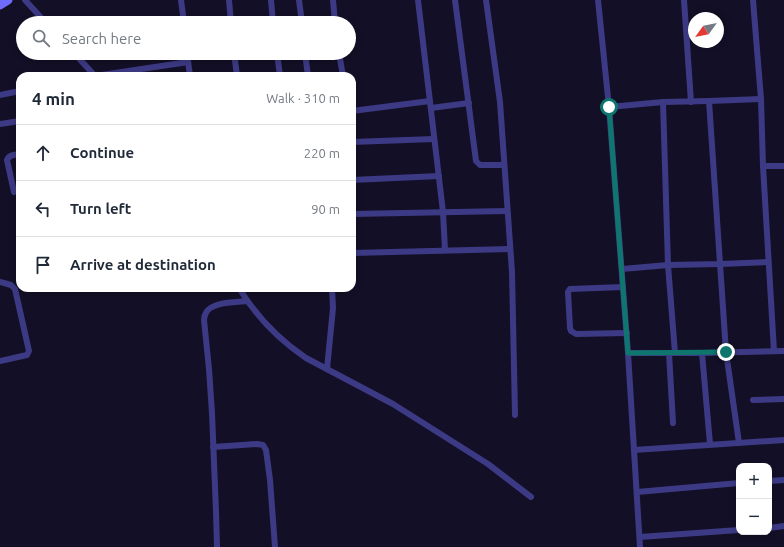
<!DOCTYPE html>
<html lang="en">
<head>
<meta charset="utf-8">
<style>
  body { margin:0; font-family:Ubuntu,sans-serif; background:#f6f6f7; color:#1f2937 }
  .controls { position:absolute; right:12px; bottom:12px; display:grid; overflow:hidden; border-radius:8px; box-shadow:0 2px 6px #0003 }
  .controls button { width:36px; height:36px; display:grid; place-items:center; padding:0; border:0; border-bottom:1px solid #e0e1e3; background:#fff; color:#1f2937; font:20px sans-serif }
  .compass { position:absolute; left:688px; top:12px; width:36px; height:36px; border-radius:50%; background:#fff; box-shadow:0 2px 6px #0003; rotate:237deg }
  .stop { position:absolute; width:12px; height:12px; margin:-9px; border:3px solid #0f766e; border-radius:50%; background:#fff }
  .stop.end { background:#0f766e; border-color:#fff; box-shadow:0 1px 4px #0008 }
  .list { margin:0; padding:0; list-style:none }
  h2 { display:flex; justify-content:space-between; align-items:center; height:52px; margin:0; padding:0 16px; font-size:17px }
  h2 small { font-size:13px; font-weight:400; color:#747a83 }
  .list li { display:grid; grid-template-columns:26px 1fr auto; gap:12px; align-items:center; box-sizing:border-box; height:56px; padding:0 16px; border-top:1px solid #e0e1e3 }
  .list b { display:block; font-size:15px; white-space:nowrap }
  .list em { font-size:13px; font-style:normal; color:#747a83 }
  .icon { flex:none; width:22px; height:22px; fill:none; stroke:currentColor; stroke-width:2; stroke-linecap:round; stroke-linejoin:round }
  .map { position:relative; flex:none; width:784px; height:547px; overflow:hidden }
  .search { position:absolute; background:#fff; box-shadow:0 2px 6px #0003; left:16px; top:16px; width:340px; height:44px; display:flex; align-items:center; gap:10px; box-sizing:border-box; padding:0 14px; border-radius:22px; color:#747a83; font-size:15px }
  .panel { position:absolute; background:#fff; box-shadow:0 2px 6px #0003; left:16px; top:72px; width:340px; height:220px; border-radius:12px }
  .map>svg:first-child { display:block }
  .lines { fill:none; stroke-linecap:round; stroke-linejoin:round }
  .street { stroke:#3d3a85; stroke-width:6 }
  .secondary { stroke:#6f6bff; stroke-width:9 }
  .route { stroke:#0f766e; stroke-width:5 }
</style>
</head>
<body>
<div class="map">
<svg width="784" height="547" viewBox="0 0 784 547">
  <rect width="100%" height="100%" fill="#130f26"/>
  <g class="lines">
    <g class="street">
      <polyline points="25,0 46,23"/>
      <polyline points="181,0 184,23"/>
      <polyline points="229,0 231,23"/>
      <polyline points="271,0 273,23"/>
      <polyline points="299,0 302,23"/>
      <polyline points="333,0 335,23"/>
      <polyline points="418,0 443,212 445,250"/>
      <polyline points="455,0 476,161 480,165 504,165"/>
      <polyline points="486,0 500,102 512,272 515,415"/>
      <polyline points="598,0 609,107 628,353 640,547"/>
      <polyline points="684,0 691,102"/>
      <polyline points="753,0 761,99 763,166 774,351"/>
      <polyline points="74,53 95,76"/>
      <polyline points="187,53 190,76"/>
      <polyline points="234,53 237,76"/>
      <polyline points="277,53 280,76"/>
      <polyline points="305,53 308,76"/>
      <polyline points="339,53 343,76"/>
      <polyline points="95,76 188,62"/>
      <polyline points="0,95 20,91"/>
      <polyline points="709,101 726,352 739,443"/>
      <polyline points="663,102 668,265 675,353"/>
      <polyline points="609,107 663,102 709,101 761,99"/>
      <polyline points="431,108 469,103"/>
      <polyline points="352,111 430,101"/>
      <polyline points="0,124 20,121"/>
      <polyline points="352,142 434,139"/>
      <polyline points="763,166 784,166"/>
      <polyline points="352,180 439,176"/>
      <path d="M14 192 7 160C9 154 15 155 20 154"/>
      <polyline points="352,214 507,211"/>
      <polyline points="352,253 510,249"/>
      <polyline points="622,269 668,265 720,264 768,262"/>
      <polyline points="0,282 11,285 15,289 29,351 27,355 0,361"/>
      <polyline points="623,287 570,289 568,292 570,328 571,331 576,334 627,333"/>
      <path d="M239 288C256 316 279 340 306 358L393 404 488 464 531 497"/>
      <polyline points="628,353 702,353 784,351"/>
      <polyline points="669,353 673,423"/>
      <polyline points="702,353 710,444"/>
      <polyline points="327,369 333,308 332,288"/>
      <polyline points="753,400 784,399"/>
      <polyline points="213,447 257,444 263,445 266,450 270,480 275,547"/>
      <polyline points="634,450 784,440"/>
      <polyline points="769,481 784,480"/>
      <polyline points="637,492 739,483"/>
      <polyline points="769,528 784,526"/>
      <polyline points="640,537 739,530"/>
      <path d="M217 547 216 511 212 413 209 369 204 320C204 317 205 314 207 311 214 302 236 302 247 301"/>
    </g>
    <polyline class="secondary" points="0,5 8,0"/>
  </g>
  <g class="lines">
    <polyline class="route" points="609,107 628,353 726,352"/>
  </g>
</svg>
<div class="controls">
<button>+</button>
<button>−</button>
</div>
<svg class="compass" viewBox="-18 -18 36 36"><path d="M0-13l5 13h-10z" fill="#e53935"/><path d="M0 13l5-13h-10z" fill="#747a83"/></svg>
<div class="stop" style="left:609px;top:107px"></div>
<div class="stop end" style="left:726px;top:352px"></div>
<div class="search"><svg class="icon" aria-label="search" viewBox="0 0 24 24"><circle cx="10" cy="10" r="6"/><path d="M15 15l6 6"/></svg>Search here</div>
<section class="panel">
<h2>4 min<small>Walk · 310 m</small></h2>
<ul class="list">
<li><svg class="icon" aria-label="ahead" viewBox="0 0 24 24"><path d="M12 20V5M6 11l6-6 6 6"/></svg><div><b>Continue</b></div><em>220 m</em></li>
<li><svg class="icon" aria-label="left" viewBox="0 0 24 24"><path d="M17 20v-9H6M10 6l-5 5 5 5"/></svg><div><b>Turn left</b></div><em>90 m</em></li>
<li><svg class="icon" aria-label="arrive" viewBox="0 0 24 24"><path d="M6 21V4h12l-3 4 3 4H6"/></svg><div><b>Arrive at destination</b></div></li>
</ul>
</section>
</div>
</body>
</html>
